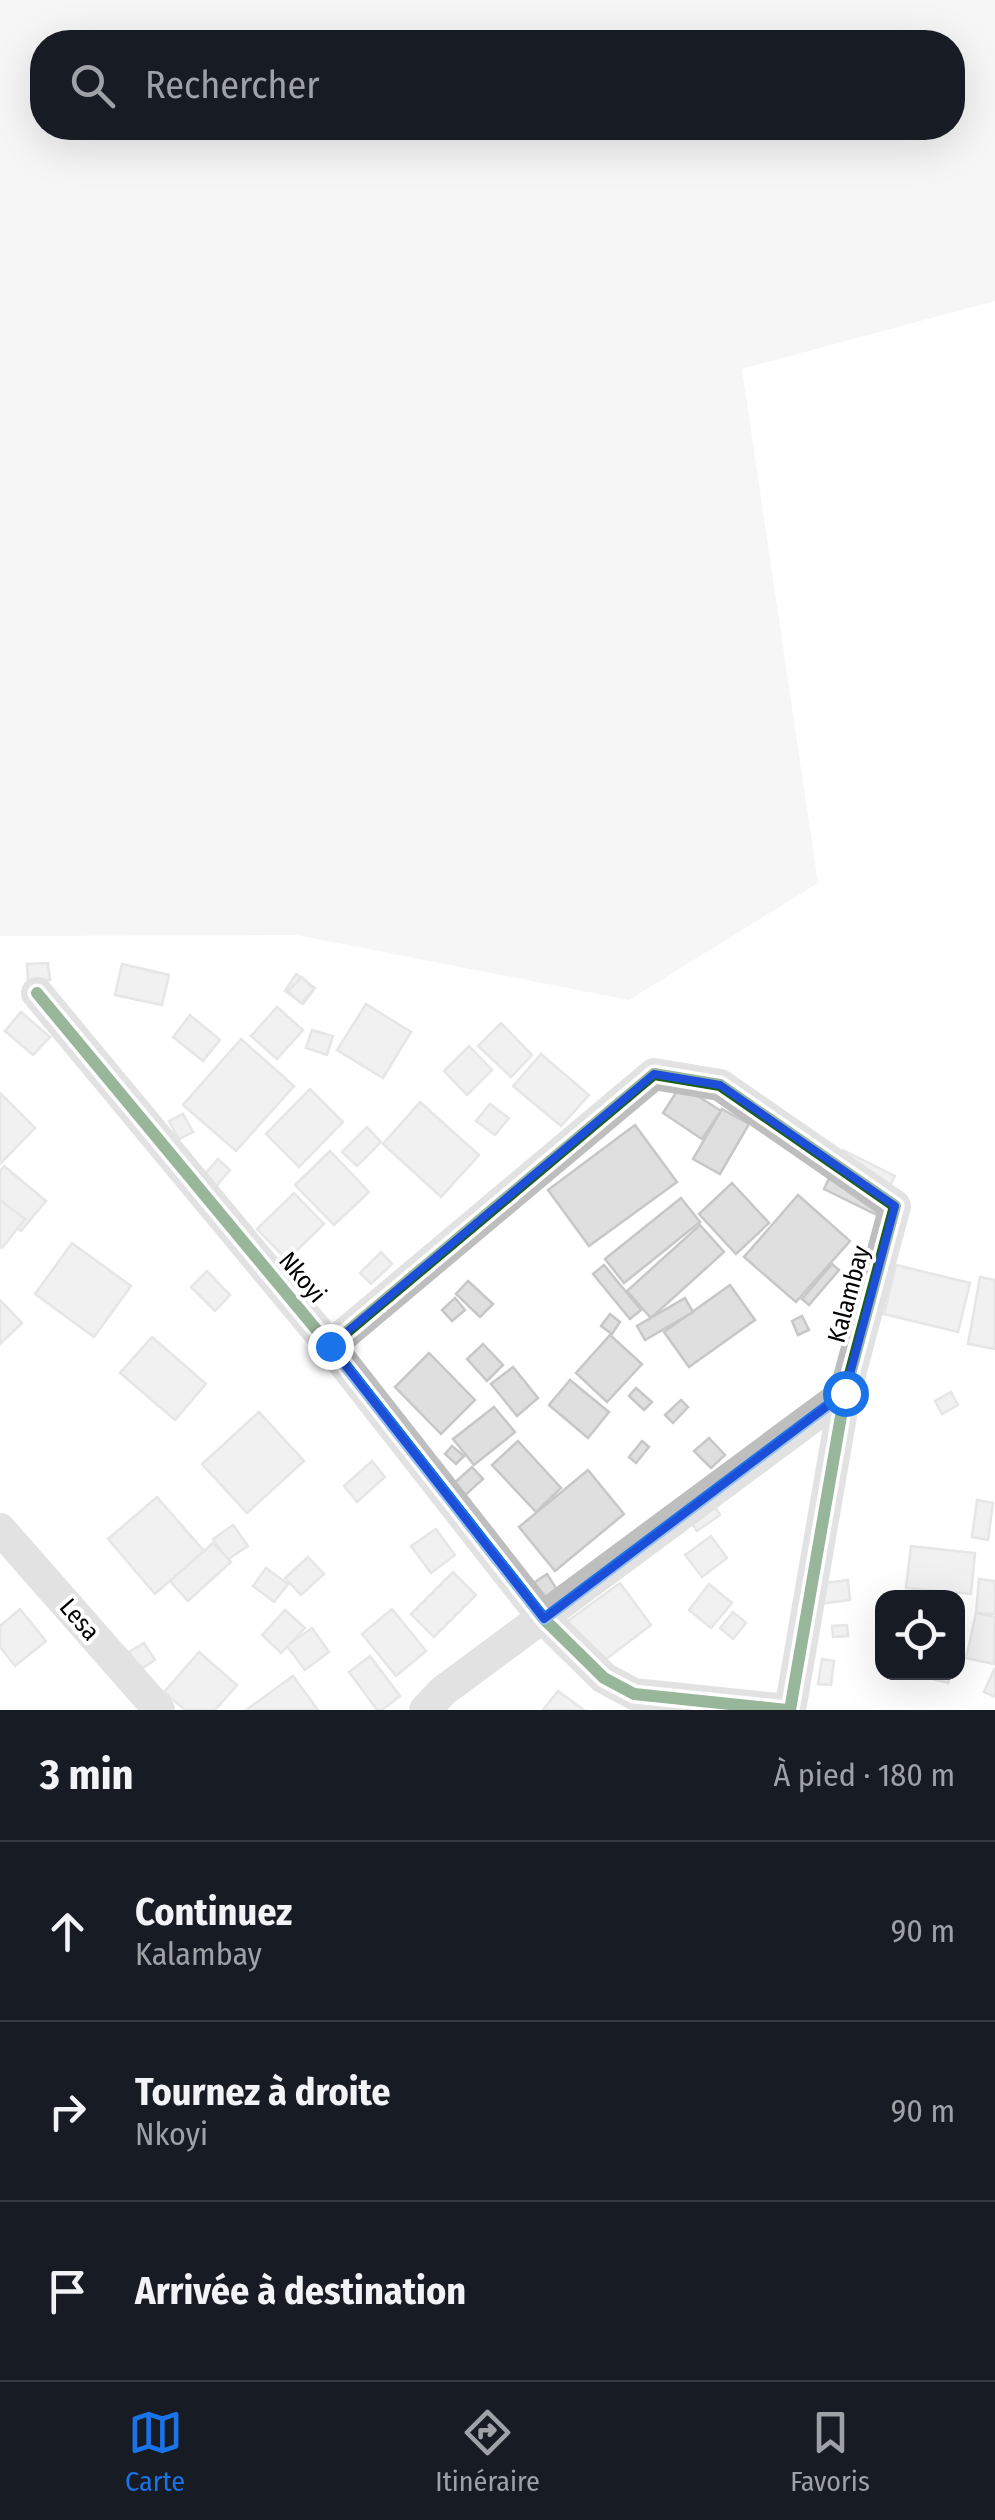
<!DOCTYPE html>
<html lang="fr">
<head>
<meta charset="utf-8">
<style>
  body { margin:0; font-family:"Fira Sans Condensed",sans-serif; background:#242831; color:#f1f3f6 }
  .controls { position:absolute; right:30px; bottom:30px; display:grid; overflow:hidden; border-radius:20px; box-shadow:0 10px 40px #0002 }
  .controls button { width:90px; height:90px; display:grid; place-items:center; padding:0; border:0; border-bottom:2px solid #363941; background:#171b24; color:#f1f3f6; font:50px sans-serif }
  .stop { position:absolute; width:30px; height:30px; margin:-22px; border:8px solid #1a73e8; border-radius:50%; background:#fff }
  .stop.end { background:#1a73e8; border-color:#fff; box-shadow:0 2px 10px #0008 }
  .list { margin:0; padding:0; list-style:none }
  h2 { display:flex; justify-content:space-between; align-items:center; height:130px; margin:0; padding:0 40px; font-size:42px }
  h2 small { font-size:32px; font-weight:400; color:#9ea1a6 }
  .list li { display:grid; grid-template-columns:65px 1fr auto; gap:30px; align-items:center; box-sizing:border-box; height:180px; padding:0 40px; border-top:2px solid #363941 }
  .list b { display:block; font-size:38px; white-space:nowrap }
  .list p { margin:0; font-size:32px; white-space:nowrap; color:#9ea1a6 }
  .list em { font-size:32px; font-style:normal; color:#9ea1a6 }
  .icon { flex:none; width:55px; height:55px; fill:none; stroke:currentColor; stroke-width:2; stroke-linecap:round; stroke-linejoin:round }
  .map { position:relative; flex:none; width:995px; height:1710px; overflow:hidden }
  .search { position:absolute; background:#171b24; box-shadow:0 10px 40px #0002; left:30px; right:30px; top:30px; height:110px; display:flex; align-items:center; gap:25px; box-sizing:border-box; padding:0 35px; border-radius:40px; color:#9ea1a6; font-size:38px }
  .sheet { height:670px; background:#171b24 }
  nav { display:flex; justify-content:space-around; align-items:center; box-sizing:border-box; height:140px; border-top:2px solid #363941; background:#171b24; font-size:28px; color:#9ea1a6 }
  nav a { display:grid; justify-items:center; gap:5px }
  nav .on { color:#1a73e8 }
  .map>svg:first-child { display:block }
  .green { fill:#ececec; fill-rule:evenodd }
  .building { fill:#dfdfdf; stroke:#c7c7c7; stroke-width:2.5 }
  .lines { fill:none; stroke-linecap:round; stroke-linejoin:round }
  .minor { stroke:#bebebe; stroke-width:32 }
  .cycleway-casing { stroke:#fff; stroke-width:19 }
  .cycleway { stroke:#1b5e20; stroke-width:12 }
  .route { stroke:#1a73e8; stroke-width:12 }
  .marked { fill:none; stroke:#1d4ed8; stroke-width:8; stroke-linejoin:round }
  .labels { text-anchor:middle; stroke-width:8; stroke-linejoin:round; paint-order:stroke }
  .street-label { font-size:25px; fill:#000; stroke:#fff }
</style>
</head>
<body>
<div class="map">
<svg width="995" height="1710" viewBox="0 0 995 1710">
  <rect width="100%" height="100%" fill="#fff"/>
  <path class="green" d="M0 0H995V301L742 369 818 883 629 1000 296 935 0 936ZM42 42H952V128H42Z"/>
  <g class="building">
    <polygon points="48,963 50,980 28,982 27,964"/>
    <polygon points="122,964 169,975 162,1005 115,995"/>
    <polygon points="296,974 315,988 303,1004 285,991"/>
    <polygon points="302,977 314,989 301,1003 288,991"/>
    <polygon points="366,1004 411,1032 383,1078 337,1050"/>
    <polygon points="277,1007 303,1030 277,1059 251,1036"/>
    <polygon points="21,1012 50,1037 33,1055 5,1031"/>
    <polygon points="190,1015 220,1040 203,1061 173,1037"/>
    <polygon points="501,1023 532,1055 511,1077 478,1046"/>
    <polygon points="312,1030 333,1036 327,1055 306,1048"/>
    <polygon points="241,1039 294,1086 236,1151 183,1105"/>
    <polygon points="469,1046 492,1070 467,1095 444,1071"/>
    <polygon points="541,1054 589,1095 561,1126 513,1086"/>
    <polygon points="681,1085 721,1111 702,1139 663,1113"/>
    <polygon points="310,1089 343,1122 299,1167 266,1134"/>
    <polygon points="0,1093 35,1128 0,1164"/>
    <polygon points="420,1102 479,1155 441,1197 383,1144"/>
    <polygon points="490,1104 509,1118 495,1135 476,1121"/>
    <polygon points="722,1109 749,1124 720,1174 693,1159"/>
    <polygon points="183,1114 193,1132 179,1139 169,1121"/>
    <polygon points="635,1125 677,1182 589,1246 548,1190"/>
    <polygon points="367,1127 381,1142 357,1166 342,1152"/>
    <polygon points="843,1150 895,1176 875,1214 824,1189"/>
    <polygon points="330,1151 369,1192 334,1225 295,1185"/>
    <polygon points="218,1159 230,1170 211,1192 199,1181"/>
    <polygon points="4,1166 46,1201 21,1231 0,1213 0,1171"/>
    <polygon points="732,1183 769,1223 736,1254 699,1214"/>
    <polygon points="294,1193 324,1224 287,1260 257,1229"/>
    <polygon points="798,1195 850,1241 796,1302 744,1257"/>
    <polygon points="681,1198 700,1222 624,1283 605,1259"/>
    <polygon points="0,1200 25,1219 2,1248 0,1247"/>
    <polygon points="700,1225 724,1252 651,1318 627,1291"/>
    <polygon points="72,1243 131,1286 94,1337 35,1294"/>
    <polygon points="381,1252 392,1264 371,1284 360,1273"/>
    <polygon points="832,1264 839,1270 809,1305 802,1299"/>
    <polygon points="604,1265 641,1310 630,1319 593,1274"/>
    <polygon points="896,1265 970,1283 958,1332 884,1314"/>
    <polygon points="207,1271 230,1295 215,1311 191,1287"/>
    <polygon points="980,1277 995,1280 995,1349 968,1344"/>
    <polygon points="468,1281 493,1304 480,1317 456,1294"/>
    <polygon points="730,1285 755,1320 689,1367 664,1332"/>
    <polygon points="455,1298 465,1310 452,1321 442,1310"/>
    <polygon points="685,1298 693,1312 645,1340 637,1326"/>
    <polygon points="0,1300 22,1323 0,1344"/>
    <polygon points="610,1314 620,1322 612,1334 601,1326"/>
    <polygon points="802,1316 809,1330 798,1335 792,1321"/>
    <polygon points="610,1335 642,1364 607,1402 576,1373"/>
    <polygon points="152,1337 206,1384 175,1420 120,1373"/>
    <polygon points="483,1344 503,1365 487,1381 467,1359"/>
    <polygon points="429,1353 475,1400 441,1434 395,1387"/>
    <polygon points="513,1367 538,1398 517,1416 491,1384"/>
    <polygon points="570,1380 609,1412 588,1438 549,1405"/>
    <polygon points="636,1388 652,1402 644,1410 629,1396"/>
    <polygon points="951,1392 958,1405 942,1414 935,1401"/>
    <polygon points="681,1400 688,1407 673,1423 665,1415"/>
    <polygon points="494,1407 515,1432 474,1465 453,1439"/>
    <polygon points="259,1412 304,1461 247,1513 202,1464"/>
    <polygon points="709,1438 725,1455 711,1468 694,1451"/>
    <polygon points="518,1441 561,1488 536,1512 492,1465"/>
    <polygon points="642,1441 649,1447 636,1463 629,1457"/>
    <polygon points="452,1446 464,1456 456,1464 445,1454"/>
    <polygon points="372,1461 385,1477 357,1502 344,1486"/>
    <polygon points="472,1467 483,1479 462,1498 452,1485"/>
    <polygon points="588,1470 624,1514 555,1571 519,1527"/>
    <polygon points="157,1497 204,1551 155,1594 108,1539"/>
    <polygon points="977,1500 993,1503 988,1540 972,1537"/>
    <polygon points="714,1505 720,1515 697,1531 690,1521"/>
    <polygon points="233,1525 248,1546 227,1560 213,1539"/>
    <polygon points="436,1529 455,1555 431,1573 411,1546"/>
    <polygon points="711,1536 727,1558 702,1577 685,1555"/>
    <polygon points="213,1543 231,1562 188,1601 170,1581"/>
    <polygon points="911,1546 975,1553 971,1594 906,1588"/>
    <polygon points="308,1557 324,1574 301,1595 285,1578"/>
    <polygon points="266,1568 288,1584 274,1602 253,1586"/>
    <polygon points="453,1572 476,1595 434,1637 411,1614"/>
    <polygon points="547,1574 561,1596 544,1607 529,1586"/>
    <polygon points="979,1579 995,1581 995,1614 976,1613"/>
    <polygon points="848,1580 850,1600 819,1604 817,1584"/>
    <polygon points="620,1583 651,1625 597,1666 565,1623"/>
    <polygon points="709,1584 732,1603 711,1628 689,1610"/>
    <polygon points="20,1609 46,1641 15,1666 0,1647 0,1626"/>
    <polygon points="392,1609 426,1651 396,1676 362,1634"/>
    <polygon points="285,1610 305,1628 281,1653 262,1635"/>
    <polygon points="733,1612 746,1623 733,1639 720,1628"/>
    <polygon points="976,1613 995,1617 994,1664 966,1658"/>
    <polygon points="847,1625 848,1636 833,1637 832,1626"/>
    <polygon points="312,1628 329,1652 305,1670 287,1646"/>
    <polygon points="144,1643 155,1660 140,1670 129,1652"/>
    <polygon points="199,1652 237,1685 215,1710 185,1710 164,1692"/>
    <polygon points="370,1656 400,1696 382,1710 377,1710 349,1672"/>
    <polygon points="822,1659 834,1661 831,1685 818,1684"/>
    <polygon points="995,1668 995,1697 984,1692"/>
    <polygon points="906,1672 951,1672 948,1683"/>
    <polygon points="293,1676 318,1710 246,1710"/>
    <polygon points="558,1691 584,1710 543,1710"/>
  </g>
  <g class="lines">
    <g class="minor">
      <polyline points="37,993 330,1346 544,1619 604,1678 634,1694 787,1710"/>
      <polyline points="330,1346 654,1074 720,1085 895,1206 845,1393 790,1710"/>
      <polyline points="0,1529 159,1710"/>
      <polyline points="425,1710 443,1691 845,1393"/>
    </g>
    <g class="cycleway-casing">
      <g id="cycleway">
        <polyline points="37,993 330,1346 544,1619 604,1678 634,1694 787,1710"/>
        <polyline points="330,1346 654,1074 720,1085 895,1206 845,1393 790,1710"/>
      </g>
    </g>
    <use href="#cycleway" class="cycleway"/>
  </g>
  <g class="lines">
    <polyline class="route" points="330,1346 544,1619 845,1393"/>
  </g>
  <path d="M0 0H995V1710H0ZM654 1074 720 1085 895 1206 845 1393 544 1619 330 1346Z" fill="#fff" fill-opacity=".55" fill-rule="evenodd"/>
  <path class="marked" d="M654 1074 720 1085 895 1206 845 1393 544 1619 330 1346Z"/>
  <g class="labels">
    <g class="street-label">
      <text transform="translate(303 1277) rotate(50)" y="9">Nkoyi</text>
      <text transform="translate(848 1294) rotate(-75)" y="9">Kalambay</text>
      <text transform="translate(80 1619) rotate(49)" y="9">Lesa</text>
    </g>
  </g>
</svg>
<div class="controls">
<button><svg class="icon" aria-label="locate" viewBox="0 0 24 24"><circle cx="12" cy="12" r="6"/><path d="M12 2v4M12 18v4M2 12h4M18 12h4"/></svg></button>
</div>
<div class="stop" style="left:845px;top:1393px"></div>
<div class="stop end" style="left:330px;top:1346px"></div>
<div class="search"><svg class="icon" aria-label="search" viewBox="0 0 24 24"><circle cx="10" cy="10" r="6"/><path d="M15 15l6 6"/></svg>Rechercher</div>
</div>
<section class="sheet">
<h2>3 min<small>À pied · 180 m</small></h2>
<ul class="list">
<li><svg class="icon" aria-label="ahead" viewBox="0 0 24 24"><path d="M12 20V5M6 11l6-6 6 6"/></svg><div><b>Continuez</b><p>Kalambay</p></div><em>90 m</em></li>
<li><svg class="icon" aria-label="right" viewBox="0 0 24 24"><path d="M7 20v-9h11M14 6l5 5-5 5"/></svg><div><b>Tournez à droite</b><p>Nkoyi</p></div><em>90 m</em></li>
<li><svg class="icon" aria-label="arrive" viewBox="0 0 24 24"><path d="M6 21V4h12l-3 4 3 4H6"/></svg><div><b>Arrivée à destination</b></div></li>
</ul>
</section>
<nav>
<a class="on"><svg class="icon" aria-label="map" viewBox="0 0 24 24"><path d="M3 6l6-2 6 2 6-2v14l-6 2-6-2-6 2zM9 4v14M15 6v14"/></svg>Carte</a>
<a><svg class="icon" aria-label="directions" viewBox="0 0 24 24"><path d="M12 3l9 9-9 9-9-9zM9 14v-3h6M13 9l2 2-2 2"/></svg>Itinéraire</a>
<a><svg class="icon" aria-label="saved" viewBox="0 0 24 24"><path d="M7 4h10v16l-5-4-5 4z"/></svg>Favoris</a>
</nav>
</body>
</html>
